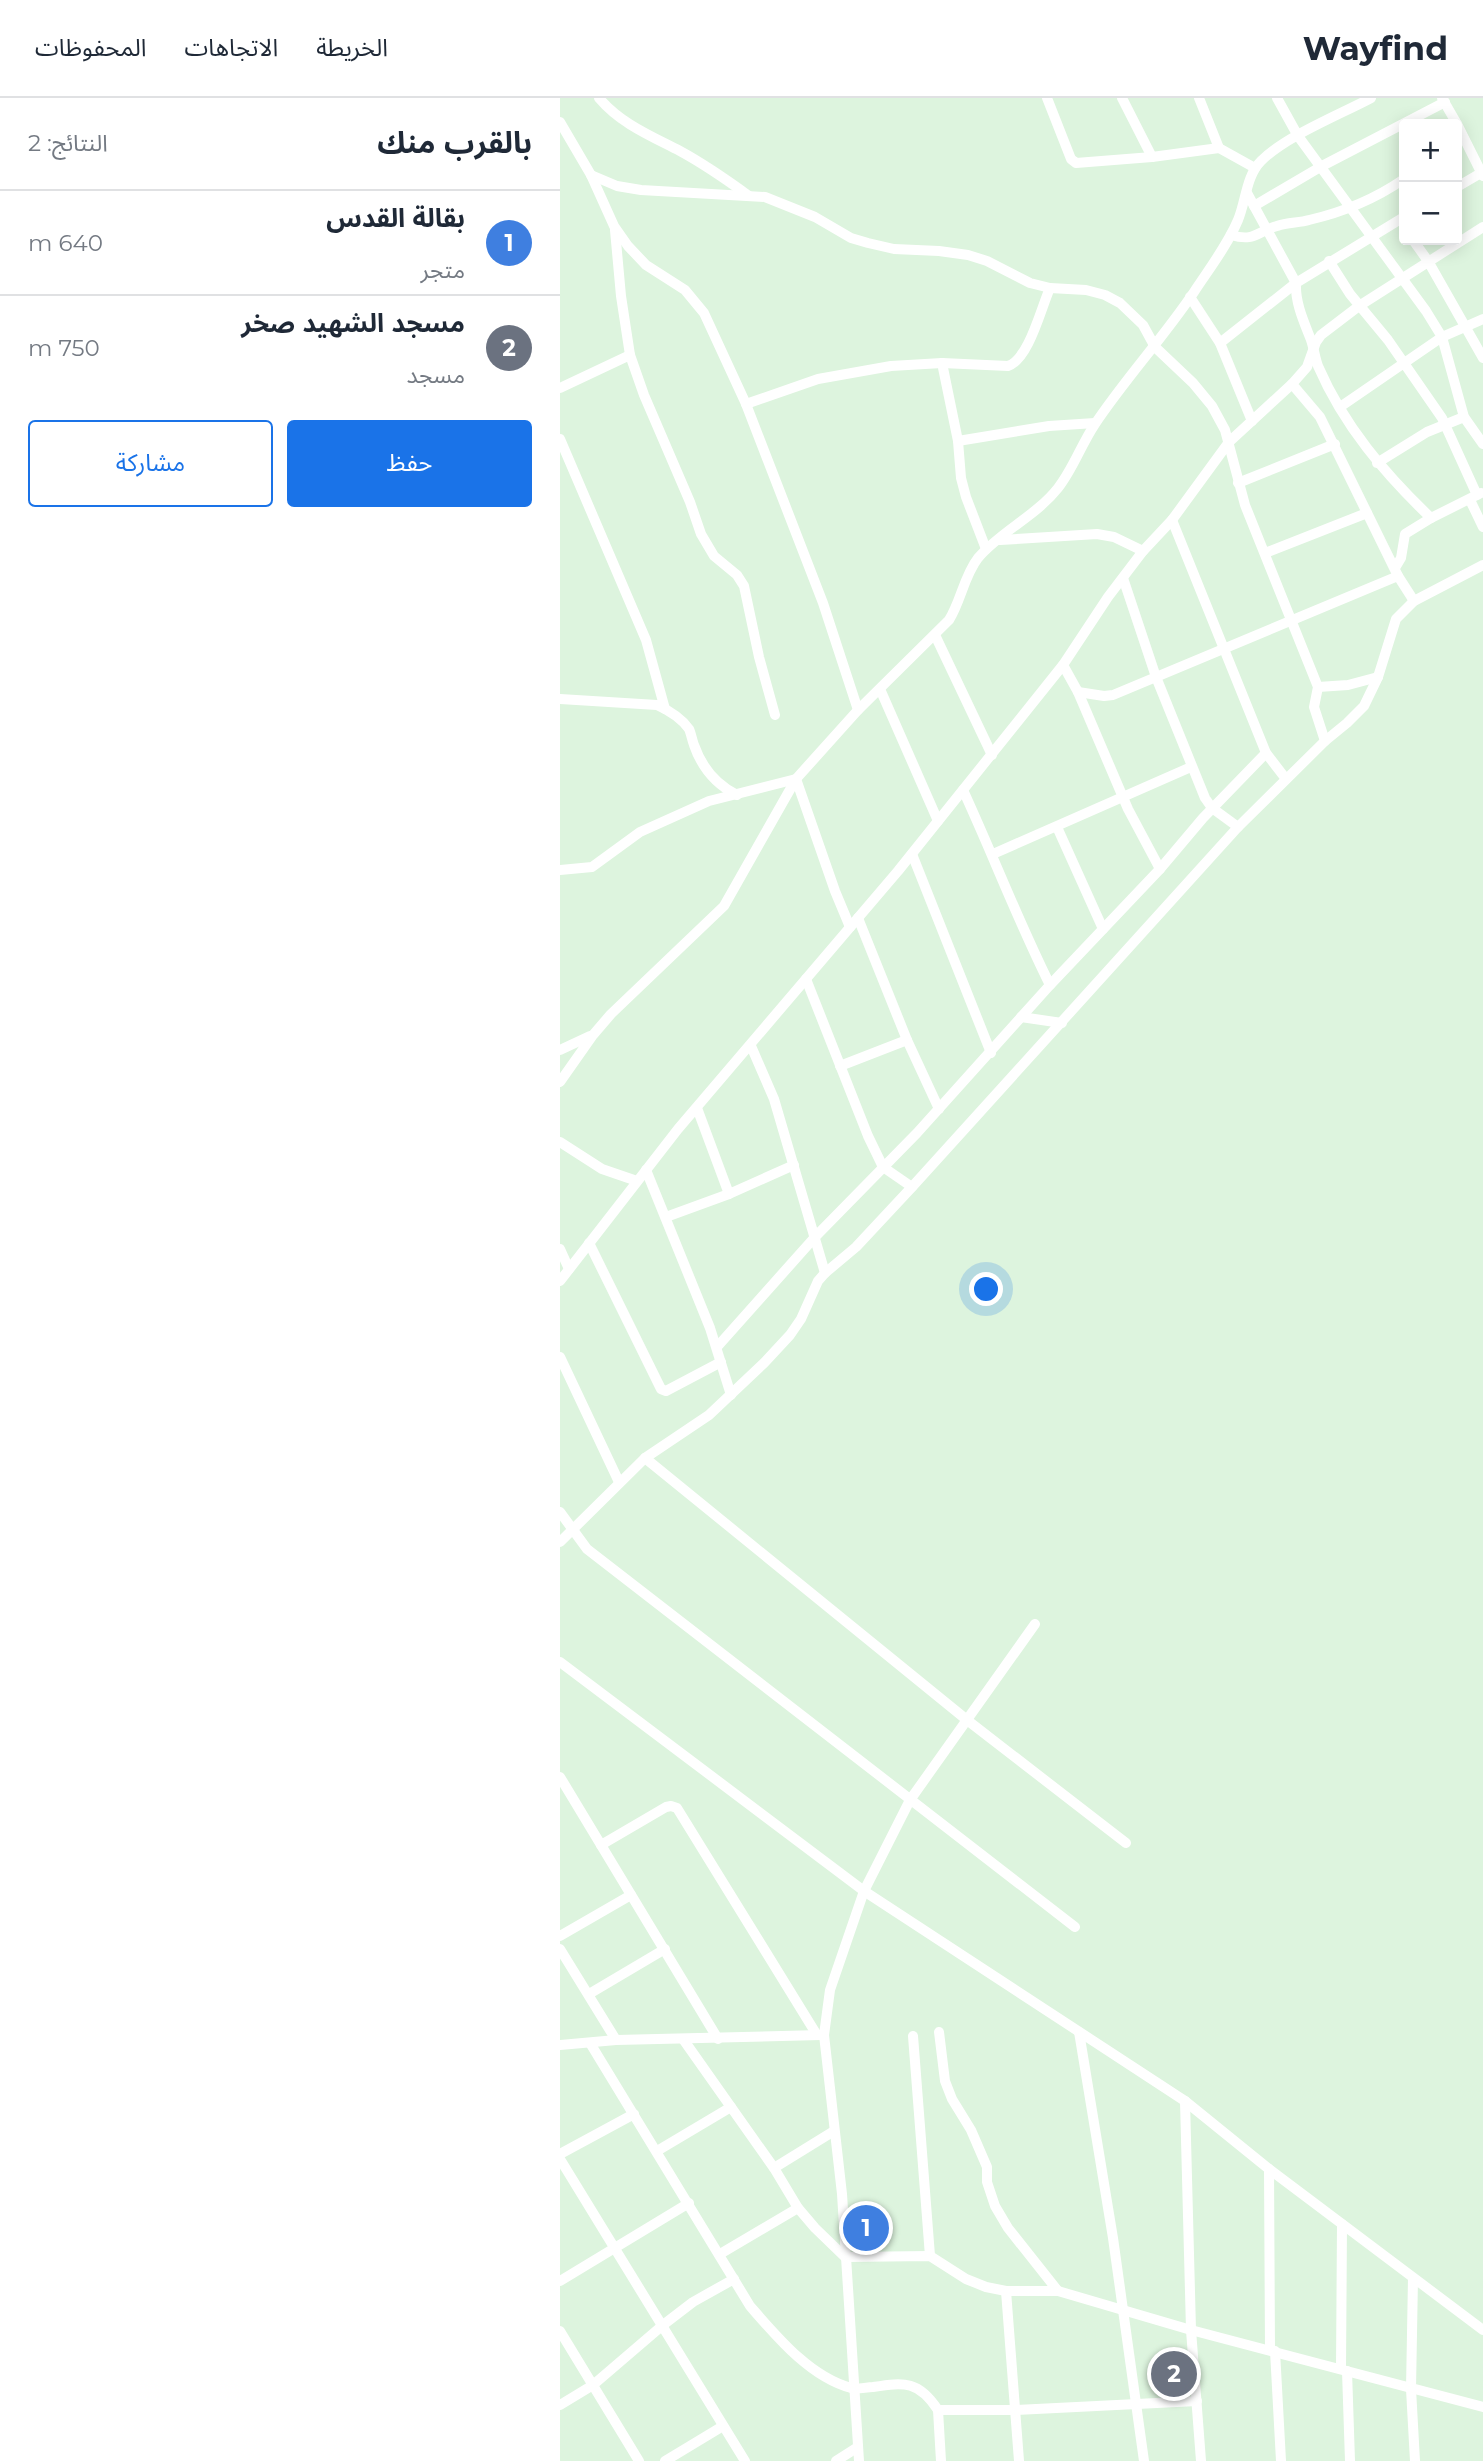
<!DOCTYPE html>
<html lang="ar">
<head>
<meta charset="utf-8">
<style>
  body { margin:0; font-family:Montserrat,"Noto Sans Arabic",sans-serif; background:#f2f2f3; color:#1f2937; direction:rtl }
  .controls { position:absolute; right:21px; top:21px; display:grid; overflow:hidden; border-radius:7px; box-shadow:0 4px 18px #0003 }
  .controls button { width:63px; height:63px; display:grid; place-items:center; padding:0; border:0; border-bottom:2px solid #e0e1e3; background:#fff; color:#1f2937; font:35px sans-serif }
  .you { position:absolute; left:427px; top:1192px; width:24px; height:24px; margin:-18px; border:5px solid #fff; border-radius:50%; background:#1a73e8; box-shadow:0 0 0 10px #1a73e833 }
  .badge { display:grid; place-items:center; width:46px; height:46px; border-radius:50%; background:#1a73e8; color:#fff; font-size:23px; font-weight:700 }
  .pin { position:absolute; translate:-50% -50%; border:4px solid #fff; box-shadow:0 2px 7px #0006 }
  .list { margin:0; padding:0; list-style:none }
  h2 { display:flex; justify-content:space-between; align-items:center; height:91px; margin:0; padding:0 28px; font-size:30px }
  h2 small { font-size:23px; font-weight:400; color:#747a83 }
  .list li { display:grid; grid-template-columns:46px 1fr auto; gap:21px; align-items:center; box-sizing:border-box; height:105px; padding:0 28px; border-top:2px solid #e0e1e3 }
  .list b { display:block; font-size:26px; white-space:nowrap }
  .list p { margin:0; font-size:23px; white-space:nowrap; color:#747a83 }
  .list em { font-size:23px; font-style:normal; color:#747a83 }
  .actions { display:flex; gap:14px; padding:21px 28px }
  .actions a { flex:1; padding:16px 0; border:2px solid #1a73e8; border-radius:7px; text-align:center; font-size:24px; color:#1a73e8 }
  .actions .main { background:#1a73e8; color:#fff }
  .map { position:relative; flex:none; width:923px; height:2363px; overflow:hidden; direction:ltr }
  header { display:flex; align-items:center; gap:42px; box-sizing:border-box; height:98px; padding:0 35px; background:#fff; border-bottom:2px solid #e0e1e3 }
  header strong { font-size:33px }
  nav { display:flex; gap:38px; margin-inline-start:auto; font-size:24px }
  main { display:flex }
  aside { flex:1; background:#fff }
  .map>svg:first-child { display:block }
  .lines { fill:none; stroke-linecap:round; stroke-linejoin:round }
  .minor { stroke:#fff; stroke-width:10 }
</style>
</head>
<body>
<header>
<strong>Wayfind</strong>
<nav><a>الخريطة</a><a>الاتجاهات</a><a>المحفوظات</a></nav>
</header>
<main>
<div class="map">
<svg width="923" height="2363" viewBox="0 0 923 2363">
  <rect width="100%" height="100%" fill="#ddf4de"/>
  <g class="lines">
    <g class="minor">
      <path d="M39 0C61 26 91 38 120 53 144 66 167 82 189 98"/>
      <polyline points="487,0 511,61 516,65 592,59 659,50"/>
      <polyline points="562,0 592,59"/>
      <polyline points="639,0 659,50 695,70"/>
      <polyline points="717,0 738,38 866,213 882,239 904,319 923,346"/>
      <polyline points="882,0 897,26"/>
      <polyline points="0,24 31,77 54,128 68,148 86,167 125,192 144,215 186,306 263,505 298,612"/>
      <polyline points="897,26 923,78"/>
      <polyline points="31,77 57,88 81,92 205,99 255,119 291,140 308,145 334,151 379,153 408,157 427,163 470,185 490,190 526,192 545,197 560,205 583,227 595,249 633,285 652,308 665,332 685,407 758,589 754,609 765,643"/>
      <polyline points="897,89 921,75"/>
      <path d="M687 95 736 185C735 205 744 224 751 242 754 251 755 260 758 268 784 328 825 376 871 420"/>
      <polyline points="694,108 762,68 885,4"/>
      <polyline points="55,132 61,198 70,257 84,297 130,404 141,436 154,458 177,477 184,488 199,559 215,617"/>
      <path d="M671 137C695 144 696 134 717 128 727 124 739 125 749 122 784 114 815 101 844 81"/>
      <polyline points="853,142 868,163 923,260"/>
      <polyline points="769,163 790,196 828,242 882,320 917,397"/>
      <polyline points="630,199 660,245 692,323"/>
      <polyline points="660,245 736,185 844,119"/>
      <polyline points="382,265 398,343 401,380 406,399 426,451"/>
      <polyline points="732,286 760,319 838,478 854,503"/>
      <polyline points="0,290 70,257"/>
      <path d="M186 306 258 281 331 268 382 265 448 268C469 261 481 210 490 190"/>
      <polyline points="780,309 882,239 923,221"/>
      <polyline points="0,341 86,542 105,611"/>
      <polyline points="398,343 489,328 535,325"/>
      <polyline points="817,365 867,334 904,319"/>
      <polyline points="678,385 775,346"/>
      <polyline points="910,402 923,429"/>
      <polyline points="612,422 706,655 726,681"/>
      <polyline points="440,442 537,436 554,439 583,453"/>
      <polyline points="705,455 807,415"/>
      <polyline points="835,470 841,460 845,436 871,420 921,395"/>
      <polyline points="563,480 596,579 645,700 652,710 678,729"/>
      <polyline points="375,537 432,657"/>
      <polyline points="503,567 518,594 568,711 600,771"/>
      <polyline points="758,589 788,587 818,579"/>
      <polyline points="320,591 378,723"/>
      <polyline points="518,594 544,598 553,597 838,478"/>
      <path d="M0 601 97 607C108 612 122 621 129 631 131 635 132 642 134 647 142 670 155 686 177 697"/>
      <path d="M403 692C433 757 458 823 490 887"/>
      <polyline points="497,729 543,831"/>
      <polyline points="352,756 431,955"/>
      <polyline points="433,756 631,669"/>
      <polyline points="0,772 32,769 80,734 149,703 236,681 275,793 290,829"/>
      <polyline points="298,820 347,942 379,1011"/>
      <polyline points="246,881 308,1038 323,1069 352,1089"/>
      <polyline points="461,919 502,925"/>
      <polyline points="191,948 214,1001 265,1175"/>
      <polyline points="0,952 30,938"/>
      <polyline points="280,968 347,942"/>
      <path d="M0 984 33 937 51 916 164 808 236 681 298 612 389 522C401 503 404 478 418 460 441 433 476 418 498 390 513 371 521 347 535 326 565 281 603 240 634 194 649 171 667 148 678 122 686 103 686 78 701 63 726 38 779 17 811 0"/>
      <polyline points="137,1010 169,1096"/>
      <polyline points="0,1044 42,1071 77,1083"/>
      <polyline points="86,1072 150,1230 171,1297"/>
      <polyline points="106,1119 169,1096 234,1067"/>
      <polyline points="29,1145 101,1291 106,1293 161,1264"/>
      <polyline points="0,1151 9,1171"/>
      <polyline points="0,1183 118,1031 338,773 503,567 548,499 583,453 612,422 669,344 732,286 747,269 756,244 761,237 799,208 923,129"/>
      <polyline points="157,1249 255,1139 357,1035 490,887 600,771 643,720 706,655"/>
      <polyline points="0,1259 59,1384"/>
      <polyline points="85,1360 407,1622 566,1745"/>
      <polyline points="0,1414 27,1451 515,1829"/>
      <polyline points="0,1444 85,1360 149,1317 204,1265 230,1237 241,1221 258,1183 265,1175 296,1149 352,1089 678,729 765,643 787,625 804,608 818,579 836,521 854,503 923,467"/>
      <polyline points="0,1564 304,1793 625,2003 709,2071 923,2232"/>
      <polyline points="0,1679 158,1941"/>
      <polyline points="41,1747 106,1709 111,1708 117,1710 257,1937"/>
      <polyline points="0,1838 71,1797"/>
      <polyline points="0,1851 56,1942"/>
      <polyline points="29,1896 105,1851"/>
      <polyline points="379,1934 385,1983 392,2001 411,2032 427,2069 427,2084 435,2108 448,2130 498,2193"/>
      <polyline points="519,1934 553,2140 584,2363"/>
      <polyline points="353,1938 370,2158"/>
      <polyline points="123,1941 214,2070 238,2110 255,2130 285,2159 370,2158 406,2181 426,2189 446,2193 498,2193 631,2232 923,2309"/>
      <path d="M30 1945 190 2208C217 2239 250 2279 291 2290 297 2292 306 2289 313 2289 345 2284 359 2283 378 2312H456L637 2303"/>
      <polyline points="0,1947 56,1942 261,1937"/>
      <polyline points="625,2003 631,2232 641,2363"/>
      <polyline points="97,2053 171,2009"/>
      <polyline points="0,2056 74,2016"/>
      <polyline points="0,2061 185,2363"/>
      <polyline points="214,2070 274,2033"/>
      <polyline points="709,2071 710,2252"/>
      <polyline points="160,2156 238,2110"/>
      <polyline points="853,2180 851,2291 855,2363"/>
      <polyline points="0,2183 129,2105"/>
      <polyline points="446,2193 459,2363"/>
      <polyline points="0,2233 79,2363"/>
      <polyline points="715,2253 721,2363"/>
      <polyline points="781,2271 782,2126"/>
      <polyline points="787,2273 790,2363"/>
      <polyline points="0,2307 33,2287 103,2227 133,2204 174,2181"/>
      <polyline points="378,2312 381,2363"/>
      <polyline points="105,2363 163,2328"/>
      <polyline points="276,2363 298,2349"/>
      <polyline points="299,2363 282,2096 264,1937 270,1892 304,1793 350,1702 475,1526"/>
    </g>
  </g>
</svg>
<div class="controls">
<button>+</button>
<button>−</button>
</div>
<div class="you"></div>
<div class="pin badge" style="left:306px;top:2130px;background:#3f7fe0">1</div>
<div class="pin badge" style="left:614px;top:2276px;background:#6b7280">2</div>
</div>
<aside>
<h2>بالقرب منك<small>النتائج: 2</small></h2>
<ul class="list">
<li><span class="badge" style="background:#3f7fe0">1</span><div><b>بقالة القدس</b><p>متجر</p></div><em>640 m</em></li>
<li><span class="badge" style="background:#6b7280">2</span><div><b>مسجد الشهيد صخر</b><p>مسجد</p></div><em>750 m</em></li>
</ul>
<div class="actions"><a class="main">حفظ</a><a>مشاركة</a></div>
</aside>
</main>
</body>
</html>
